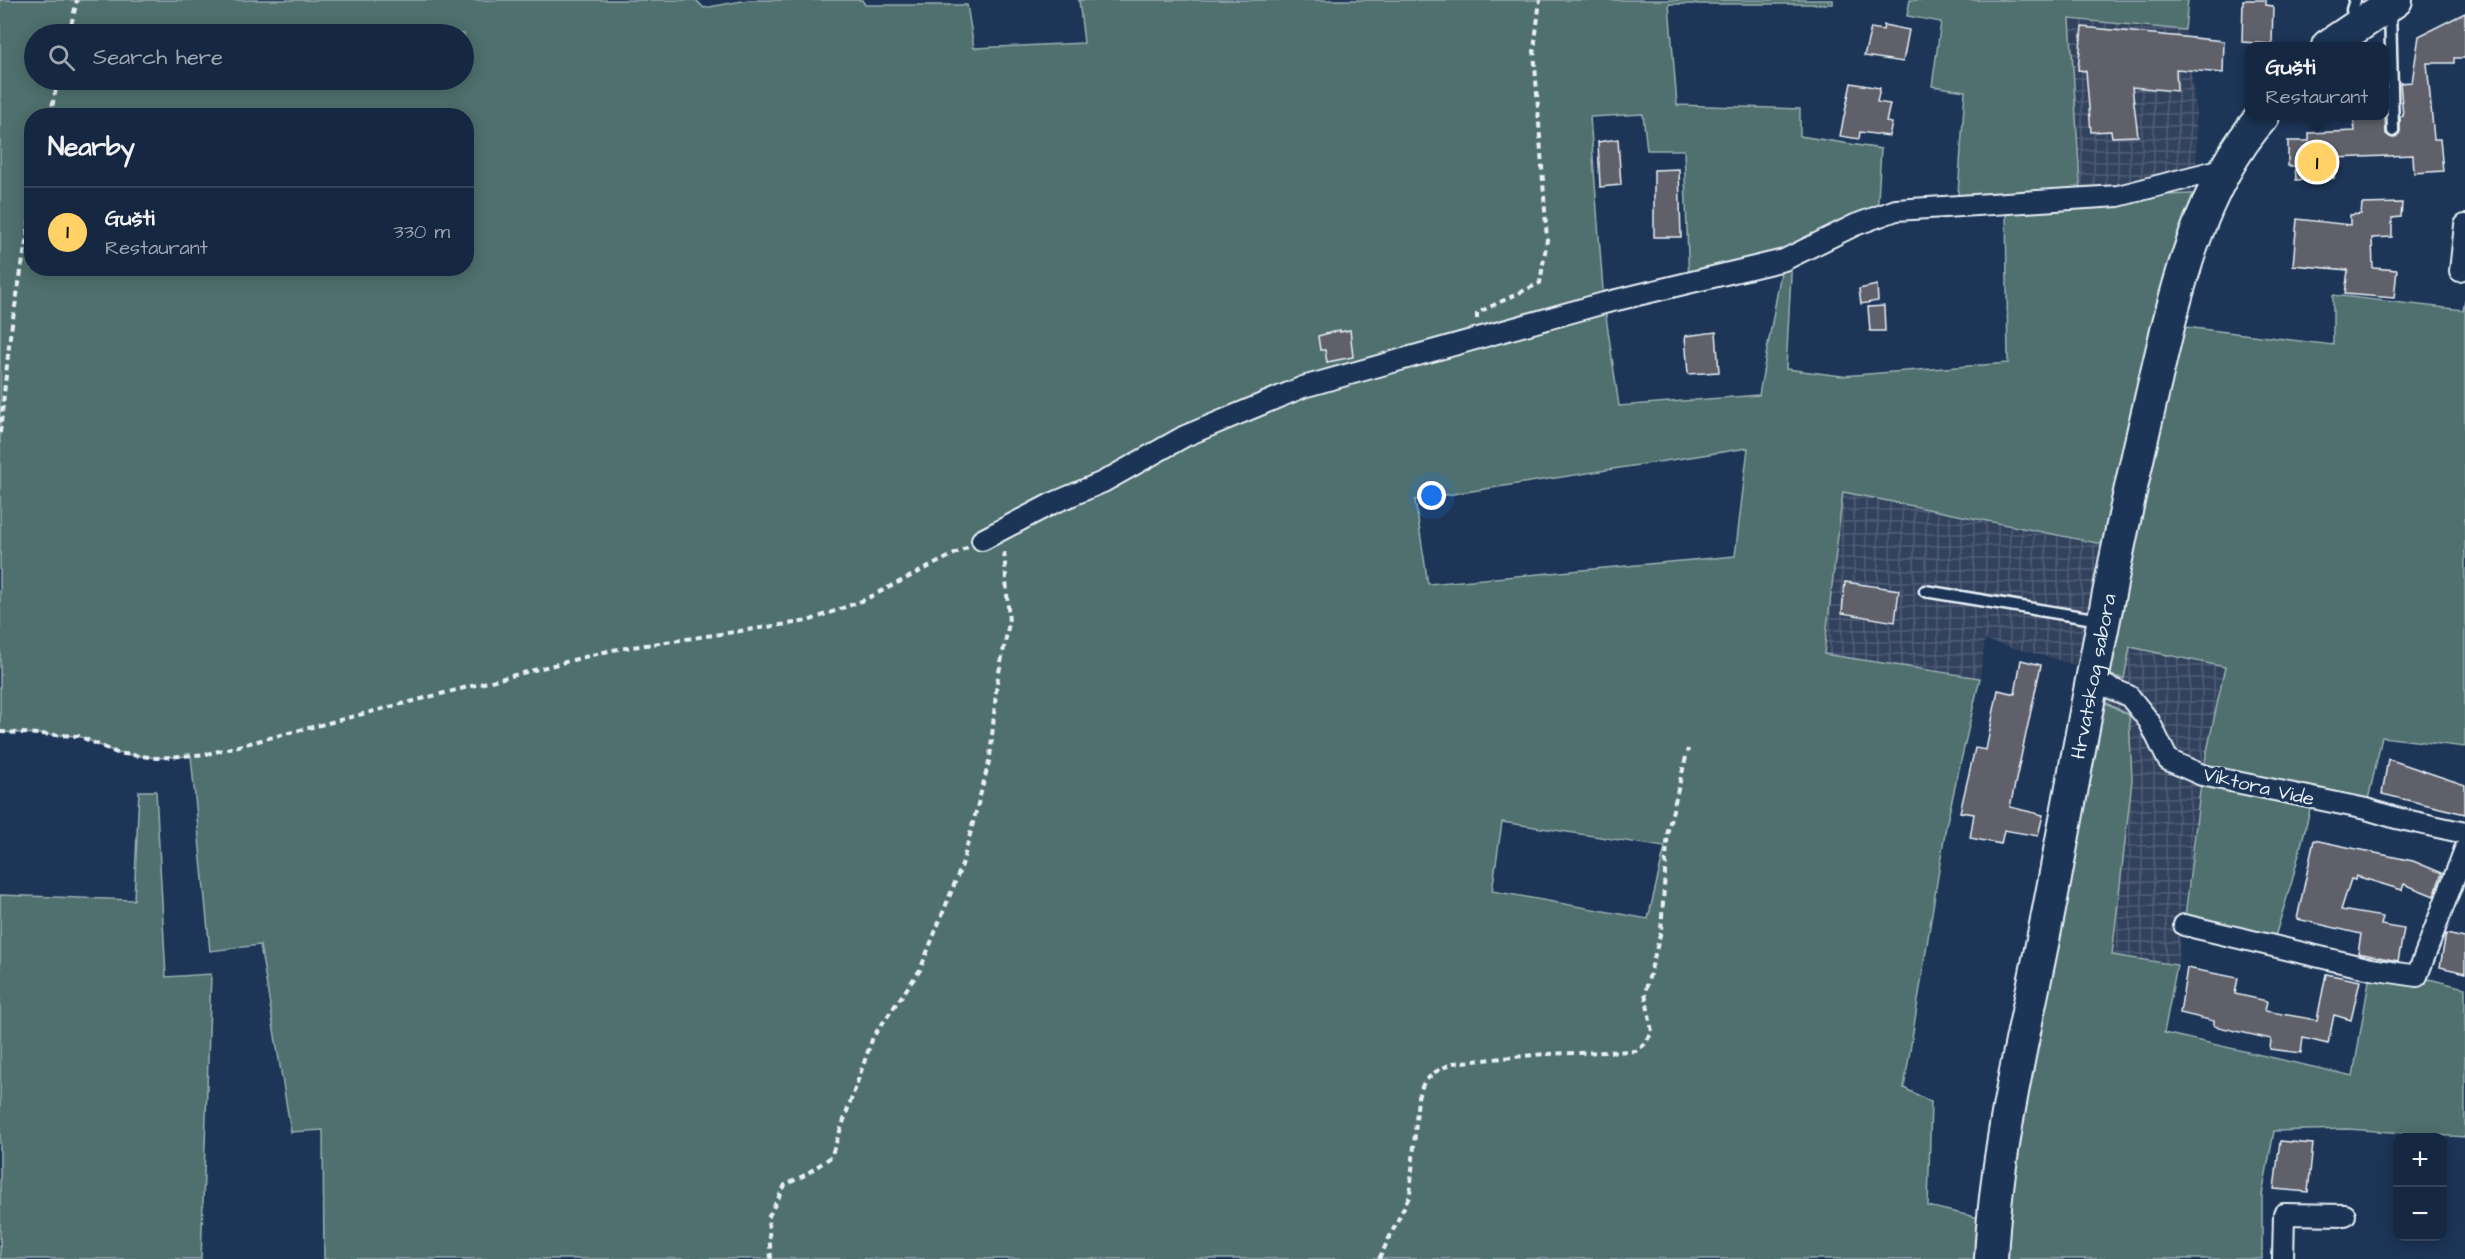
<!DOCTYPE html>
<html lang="en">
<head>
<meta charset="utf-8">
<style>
  body { margin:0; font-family:"Architects Daughter",sans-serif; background:#23344c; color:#f1f3f6 }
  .controls { position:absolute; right:18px; bottom:18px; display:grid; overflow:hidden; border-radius:12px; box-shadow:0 3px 15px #0003 }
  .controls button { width:54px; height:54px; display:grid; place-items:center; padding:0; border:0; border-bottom:2px solid #35445a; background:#162841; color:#f1f3f6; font:30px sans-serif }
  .you { position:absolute; left:1432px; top:496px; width:21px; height:21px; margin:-15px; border:4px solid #fff; border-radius:50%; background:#1a73e8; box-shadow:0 0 0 9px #1a73e833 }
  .badge { display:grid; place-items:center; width:39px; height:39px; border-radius:50%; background:#ffd166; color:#111; font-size:20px; font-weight:700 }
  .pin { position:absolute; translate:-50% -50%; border:3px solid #fff; box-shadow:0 2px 6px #0006 }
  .popup { position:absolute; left:2245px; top:42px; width:144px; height:78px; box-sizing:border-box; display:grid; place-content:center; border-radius:12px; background:#162841; filter:drop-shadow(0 2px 4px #0005); font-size:20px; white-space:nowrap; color:#9ea6b1 }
  .popup b { font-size:22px; color:#f1f3f6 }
  .popup::after { content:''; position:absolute; left:50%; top:100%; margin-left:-12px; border:12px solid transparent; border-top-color:#162841 }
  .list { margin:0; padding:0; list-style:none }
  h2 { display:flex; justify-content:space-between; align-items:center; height:78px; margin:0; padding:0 24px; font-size:26px }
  h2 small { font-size:20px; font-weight:400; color:#9ea6b1 }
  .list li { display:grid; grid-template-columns:39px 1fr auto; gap:18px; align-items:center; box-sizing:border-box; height:90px; padding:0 24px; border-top:2px solid #35445a }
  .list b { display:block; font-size:22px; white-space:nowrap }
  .list p { margin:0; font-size:20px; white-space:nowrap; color:#9ea6b1 }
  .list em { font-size:20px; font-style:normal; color:#9ea6b1 }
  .icon { flex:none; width:33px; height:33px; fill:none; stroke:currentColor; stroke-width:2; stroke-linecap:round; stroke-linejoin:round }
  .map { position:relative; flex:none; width:2465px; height:1259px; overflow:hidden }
  .search { position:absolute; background:#162841; box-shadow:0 3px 15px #0003; left:24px; top:24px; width:450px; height:66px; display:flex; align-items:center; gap:15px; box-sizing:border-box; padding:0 21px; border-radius:33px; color:#9ea6b1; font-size:22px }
  .panel { position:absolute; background:#162841; box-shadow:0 3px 15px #0003; left:24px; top:108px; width:450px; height:168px; border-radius:24px }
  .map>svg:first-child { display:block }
  .industrial { fill:url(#industrial-grid) }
  .green { fill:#4f6f6e; stroke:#9cb0b3; stroke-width:1.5; fill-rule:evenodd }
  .building { fill:#61606b; stroke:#e8f1f8; stroke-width:1.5 }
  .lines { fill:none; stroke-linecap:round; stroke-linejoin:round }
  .lane-casing { stroke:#e8f1f8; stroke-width:15 }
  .street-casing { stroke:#e8f1f8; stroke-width:24 }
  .primary-casing { stroke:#e8f1f8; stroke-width:36 }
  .path { stroke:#e8f1f8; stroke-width:4; stroke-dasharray:6 4.5; stroke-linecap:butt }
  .lane { stroke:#1d3557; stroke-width:10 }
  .street { stroke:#1d3557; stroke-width:20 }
  .primary { stroke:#1d3557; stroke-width:32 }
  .labels { text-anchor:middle; stroke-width:6; stroke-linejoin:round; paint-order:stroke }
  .street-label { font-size:20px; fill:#e8f1f8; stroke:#1d3557 }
</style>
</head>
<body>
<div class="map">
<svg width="2465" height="1259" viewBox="0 0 2465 1259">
  <defs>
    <pattern id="industrial-grid" width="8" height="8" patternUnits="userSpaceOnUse" patternTransform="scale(1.5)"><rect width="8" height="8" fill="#31425d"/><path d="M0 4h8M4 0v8" fill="none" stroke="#4f5e75"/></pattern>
  </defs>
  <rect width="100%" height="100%" fill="#1d3557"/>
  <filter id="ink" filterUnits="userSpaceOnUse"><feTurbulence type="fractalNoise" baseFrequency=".0167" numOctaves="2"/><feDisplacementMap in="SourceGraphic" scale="12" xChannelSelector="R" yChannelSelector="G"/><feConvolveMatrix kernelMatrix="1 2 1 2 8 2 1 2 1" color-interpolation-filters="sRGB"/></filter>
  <g filter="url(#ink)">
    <g class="industrial">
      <polygon points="2070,19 2185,30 2196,110 2197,175 2212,193 2081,199"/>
      <polygon points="1843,492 2117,546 2130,647 2225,667 2202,775 2177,965 2112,955 2132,780 2129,715 2089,694 2094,670 1985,640 1980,678 1824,654"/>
    </g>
    <g class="green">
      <path d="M0 0H696L704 8 748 0H862L865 5H967L974 48 1084 43 1079 0H1833V4H1669L1677 105 1800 109V136L1881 149 1877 217 1792 256 1786 369 1842 376 2008 363 2006 205 1957 208 1965 91 1932 86 1941 22 1907 16 1910 0H2188L2185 30 2070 19 2081 199 2212 193 2169 325 2333 345V295L2463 310 2465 299V747L2382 737 2366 809 2313 798 2292 881 2272 946 2184 925 2202 775 2225 667 2130 647 2124 679 2094 670 2117 547 1843 492 1824 654 1980 678 1946 826 1904 1088 1931 1102 1928 1206 1992 1221 2089 694 2129 715 2132 780 2112 955 2177 965 2164 1033 2353 1076 2371 969 2417 976 2465 988V1137L2347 1129 2274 1131 2262 1195V1259H324L323 1130 291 1132 260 945 210 951 191 756 156 758 117 753 79 736 0 732ZM34 34H464V80H34ZM1643 114 1647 150H1684L1689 283 1783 261 1759 395 1619 406 1604 303 1590 117ZM32 116H466V268H32ZM1748 448 1735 556 1428 584 1415 500ZM1502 822 1665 847 1648 919 1492 891Z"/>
      <polygon points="139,791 156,791 166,977 211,974 201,1259 0,1259 0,895 134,900"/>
    </g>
    <g class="building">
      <polygon points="2243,0 2266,0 2266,5 2273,6 2272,44 2242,42"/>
      <polygon points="2465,13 2465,58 2454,58 2454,63 2427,63 2434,139 2440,139 2443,171 2414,173 2413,155 2334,158 2334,178 2296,180 2295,166 2288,166 2288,141 2309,141 2309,133 2355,131 2353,116 2385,116 2386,134 2393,138 2397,137 2400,131 2400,116 2403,116 2400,83 2412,82 2419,36"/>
      <polygon points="1884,25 1909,30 1903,62 1864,56 1871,28 1883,30"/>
      <polygon points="2082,27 2224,41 2223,73 2176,69 2177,91 2132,87 2138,136 2112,137 2111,131 2091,132 2086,71 2078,70"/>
      <polygon points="1851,83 1880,88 1877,102 1890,104 1886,122 1892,123 1889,136 1860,132 1859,139 1840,136"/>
      <polygon points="1618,139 1621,185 1600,187 1598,142"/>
      <polygon points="1679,169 1681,237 1654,237 1654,170"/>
      <polygon points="2402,203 2401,217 2392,218 2392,237 2372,238 2373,268 2397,270 2394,298 2345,294 2348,270 2293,265 2297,219 2350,225 2350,215 2361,214 2362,204"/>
      <polygon points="1877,285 1878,301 1861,304 1859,289"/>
      <polygon points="1884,306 1885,331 1870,331 1868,307"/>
      <polygon points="1340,330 1340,332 1350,330 1353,357 1327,362 1325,350 1320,350 1318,336"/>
      <polygon points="1716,332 1719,372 1688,374 1685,336"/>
      <polygon points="1845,582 1899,590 1895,622 1842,613"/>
      <polygon points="2021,660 2041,665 2010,807 2043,815 2038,836 2004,830 2001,844 1970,838 1974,814 1960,812 1975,748 1986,750 1998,690 2015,694"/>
      <polygon points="2388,759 2465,785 2465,814 2382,794"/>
      <polygon points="2314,840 2413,861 2442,873 2434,896 2404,884 2402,890 2356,876 2355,880 2351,879 2341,910 2383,917 2381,925 2404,929 2398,961 2358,953 2361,934 2297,919"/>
      <polygon points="2446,934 2465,938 2465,973 2440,967"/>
      <polygon points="2187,968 2238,978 2235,994 2267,1001 2265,1011 2317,1020 2326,974 2360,981 2351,1020 2334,1015 2328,1044 2303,1038 2301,1053 2270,1049 2271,1039 2214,1026 2214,1021 2180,1013"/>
      <polygon points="2280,1141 2313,1144 2308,1192 2274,1189"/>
    </g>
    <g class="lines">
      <g class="lane-casing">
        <g id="lane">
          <polyline points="2390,9 2393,131"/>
          <polyline points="2355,24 2352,10 2355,0"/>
          <polyline points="1925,591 2100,620"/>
        </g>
      </g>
      <g class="street-casing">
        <g id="street">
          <polyline points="2460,271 2465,225"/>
          <polyline points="982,540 1051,504 1103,482 1185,436 1303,387 1604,303 1784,260 1855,225 1896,210 2118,196 2223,169"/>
          <polyline points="2092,680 2129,696 2149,721 2168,760 2202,775 2366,809 2396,818 2465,833"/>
          <polyline points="2184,925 2371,969 2417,976 2465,849"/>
          <polyline points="2283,1259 2284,1214 2345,1215"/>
        </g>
      </g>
      <g class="primary-casing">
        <g id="primary">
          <polyline points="2328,46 2396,0"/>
          <path id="s1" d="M1991 1259C1997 1130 2032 1005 2055 878 2083 728 2110 578 2144 429 2169 325 2190 198 2263 116"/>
        </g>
      </g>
      <g class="path">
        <polyline points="69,34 77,0"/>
        <polyline points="50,116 58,80"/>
        <polyline points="1477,319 1477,313 1540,283 1547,240 1534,50 1540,0"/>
        <polyline points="0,433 10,336 32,207"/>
        <polyline points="0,732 79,736 117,753 156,758 207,754 612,650 808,621 864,600 968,547"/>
        <polyline points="771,1259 768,1218 785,1185 805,1175 831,1157 873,1037 920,970 962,865 990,758 997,682 1009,623 1004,549"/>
        <polyline points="1379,1259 1410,1195 1418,1097 1424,1082 1435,1072 1453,1063 1544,1054 1636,1051 1645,1044 1652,1032 1645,993 1661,931 1668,830 1688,749"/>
      </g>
      <use href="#lane" class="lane"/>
      <use href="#street" class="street"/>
      <use href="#primary" class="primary"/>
    </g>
  </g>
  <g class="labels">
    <g class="street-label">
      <text dy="7" stroke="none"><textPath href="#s1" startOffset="592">Hrvatskog sabora</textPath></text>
      <text transform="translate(2259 786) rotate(13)" y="7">Viktora Vide</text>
    </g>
  </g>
</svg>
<div class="controls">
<button>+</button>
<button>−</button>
</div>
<div class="you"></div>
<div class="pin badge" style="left:2317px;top:162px">1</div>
<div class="popup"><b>Gušti</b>Restaurant</div>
<div class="search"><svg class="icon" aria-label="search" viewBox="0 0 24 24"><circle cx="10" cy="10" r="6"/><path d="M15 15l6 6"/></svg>Search here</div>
<section class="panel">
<h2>Nearby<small></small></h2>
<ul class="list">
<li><span class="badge">1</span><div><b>Gušti</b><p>Restaurant</p></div><em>330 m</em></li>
</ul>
</section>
</div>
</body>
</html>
